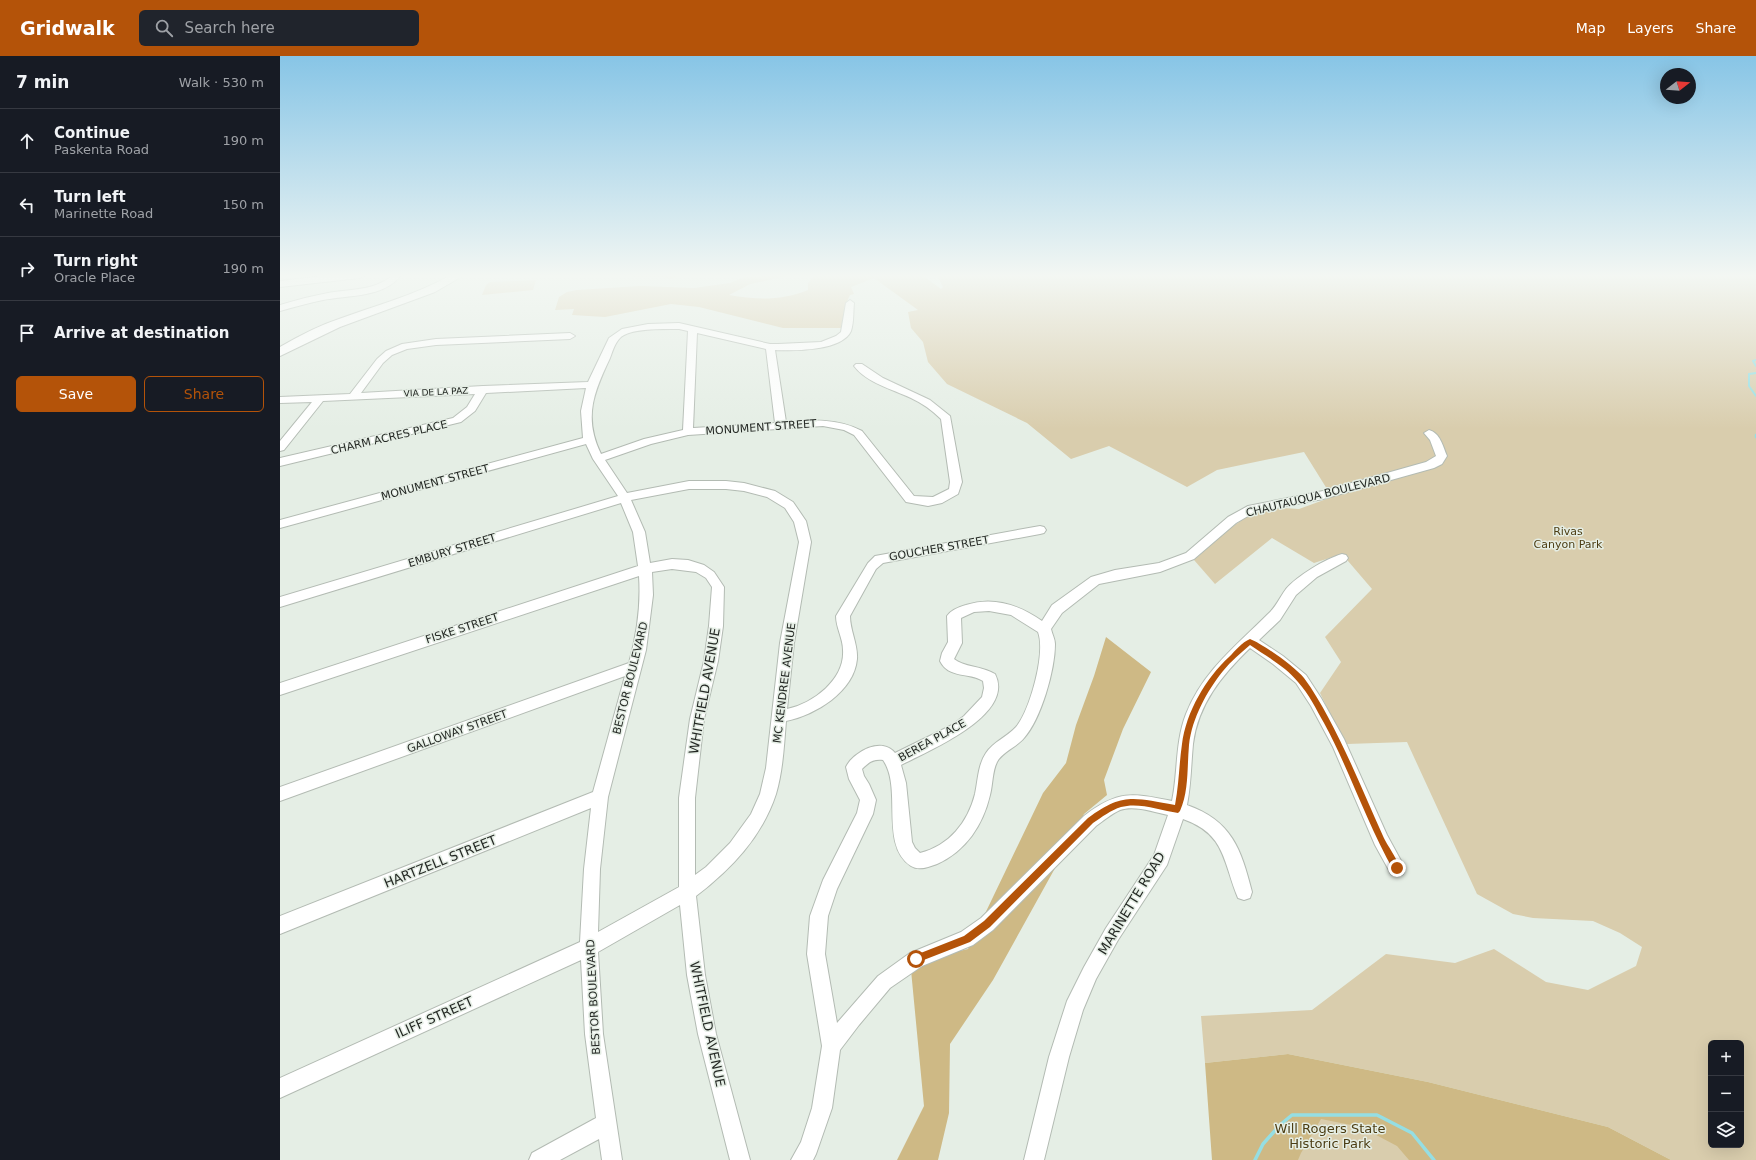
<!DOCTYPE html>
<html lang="en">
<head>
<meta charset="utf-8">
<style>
  body { margin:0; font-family:"DejaVu Sans",sans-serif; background:#20242c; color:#f1f3f6 }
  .controls { position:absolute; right:12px; bottom:12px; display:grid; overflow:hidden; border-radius:6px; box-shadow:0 4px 16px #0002 }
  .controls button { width:36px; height:36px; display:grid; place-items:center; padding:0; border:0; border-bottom:1px solid #363941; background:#171b24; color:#f1f3f6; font:20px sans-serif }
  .compass { position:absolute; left:1380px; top:12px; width:36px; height:36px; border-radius:50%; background:#171b24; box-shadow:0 4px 16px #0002; rotate:73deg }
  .stop { position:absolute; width:12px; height:12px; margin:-9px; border:3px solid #b45309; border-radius:50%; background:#fff }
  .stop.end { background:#b45309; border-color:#fff; box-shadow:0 1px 4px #0008 }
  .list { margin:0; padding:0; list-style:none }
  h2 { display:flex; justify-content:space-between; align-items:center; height:52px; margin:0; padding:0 16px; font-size:17px }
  h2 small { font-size:13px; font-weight:400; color:#9ea1a6 }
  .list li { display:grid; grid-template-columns:26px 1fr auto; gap:12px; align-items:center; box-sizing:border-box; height:64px; padding:0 16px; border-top:1px solid #363941 }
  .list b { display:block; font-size:15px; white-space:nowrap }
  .list p { margin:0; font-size:13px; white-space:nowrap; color:#9ea1a6 }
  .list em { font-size:13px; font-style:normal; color:#9ea1a6 }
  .actions { display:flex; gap:8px; padding:12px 16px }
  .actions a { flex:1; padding:9px 0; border:1px solid #b45309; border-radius:6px; text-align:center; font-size:14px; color:#b45309 }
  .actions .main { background:#b45309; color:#fff }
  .icon { flex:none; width:22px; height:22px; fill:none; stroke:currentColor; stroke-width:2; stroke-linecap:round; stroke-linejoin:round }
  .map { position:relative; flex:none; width:1476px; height:1104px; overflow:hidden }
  header { display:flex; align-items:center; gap:24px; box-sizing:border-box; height:56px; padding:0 20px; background:#b45309; color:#fff }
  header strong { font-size:19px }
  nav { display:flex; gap:22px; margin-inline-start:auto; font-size:14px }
  .search { width:280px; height:36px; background:#20242c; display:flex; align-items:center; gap:10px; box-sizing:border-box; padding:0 14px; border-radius:6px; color:#9ea1a6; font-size:15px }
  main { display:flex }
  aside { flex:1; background:#171b24 }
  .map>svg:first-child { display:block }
  .green { fill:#d9cdad; fill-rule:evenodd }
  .forest { fill:#ceb985 }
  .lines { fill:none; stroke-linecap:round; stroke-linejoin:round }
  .stream-far2 { stroke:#95dee3; stroke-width:2 }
  .stream-far1 { stroke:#95dee3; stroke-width:2.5 }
  .stream { stroke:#95dee3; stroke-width:3.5 }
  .minor-casing { stroke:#b3bbb3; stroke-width:2 }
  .major-casing { stroke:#b3bbb3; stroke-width:2 }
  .minor { fill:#fff; fill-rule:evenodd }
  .major { fill:#fff; fill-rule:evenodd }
  .route { fill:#b45309 }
  .labels { text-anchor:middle; stroke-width:3; stroke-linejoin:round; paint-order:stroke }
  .far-street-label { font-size:9px; fill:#252925; stroke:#e5eee5 }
  .street-label { font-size:11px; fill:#252925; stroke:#e5eee5 }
  .park-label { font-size:11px; fill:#4c3d13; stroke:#e5eee5 }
  .near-street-label { font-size:13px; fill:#252925; stroke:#e5eee5 }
  .near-park-label { font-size:13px; fill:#4c3d13; stroke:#e5eee5 }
</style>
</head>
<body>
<header>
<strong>Gridwalk</strong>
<div class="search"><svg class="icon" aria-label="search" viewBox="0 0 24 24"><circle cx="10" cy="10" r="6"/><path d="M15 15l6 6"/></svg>Search here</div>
<nav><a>Map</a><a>Layers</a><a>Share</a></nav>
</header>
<main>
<aside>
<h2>7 min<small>Walk · 530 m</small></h2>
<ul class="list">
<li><svg class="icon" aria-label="ahead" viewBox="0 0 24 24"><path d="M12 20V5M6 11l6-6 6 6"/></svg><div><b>Continue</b><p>Paskenta Road</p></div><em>190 m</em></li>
<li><svg class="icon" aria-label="left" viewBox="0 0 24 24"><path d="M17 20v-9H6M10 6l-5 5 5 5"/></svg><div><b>Turn left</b><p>Marinette Road</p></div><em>150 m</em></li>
<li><svg class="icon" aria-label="right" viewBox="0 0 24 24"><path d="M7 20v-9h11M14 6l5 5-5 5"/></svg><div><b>Turn right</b><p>Oracle Place</p></div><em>190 m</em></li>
<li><svg class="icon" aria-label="arrive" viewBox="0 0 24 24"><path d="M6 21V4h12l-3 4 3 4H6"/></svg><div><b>Arrive at destination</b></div></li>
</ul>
<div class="actions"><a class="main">Save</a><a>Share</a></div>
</aside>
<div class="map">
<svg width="1476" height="1104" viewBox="0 0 1476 1104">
  <rect width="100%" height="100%" fill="#e5eee5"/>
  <g class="green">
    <polygon points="346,219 454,219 400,220 392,223 379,221 353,221"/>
    <path d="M491 219H512L470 228 449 239C478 244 500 245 528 234V227L534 219H642L661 233 663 231 657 219H1476V1104H1391L1328 1071 1148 1026 1008 998 925 1007 921 960 1032 954 1106 898 1175 907 1214 893 1266 926 1308 934 1356 910 1362 891 1340 877 1313 865 1253 862 1233 858 1197 838 1127 686 1067 688 1056 670 1040 637 1061 606 1045 581 1092 533 1062 498 1034 507 992 482 935 528 914 504 948 474 970 458 1003 452 1019 453 1052 441 1024 396 937 414 907 431 829 390 791 403 747 367 667 328 648 306 643 286 631 272 628 256 638 254 594 222 571 231 574 238 570 239C565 248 564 261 561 272H503L419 251 391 248 325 261 292 259 294 253 275 254 279 241 287 236 297 234 360 230 414 232 450 227 464 221H477ZM1431 987H1461V1089H1431Z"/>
    <polygon points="256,224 253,234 202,239 206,229 210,226"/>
    <polygon points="1056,1053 1147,1104 982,1104 986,1096"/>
  </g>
  <g class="forest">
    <polygon points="826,581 871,616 843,673 824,724 827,739 804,758 774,814 713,924 670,988 669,1057 658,1104 617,1104 644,1050 631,914 653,901 688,893 763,737 786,707 796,669 814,620"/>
    <polygon points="1008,998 1148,1026 1328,1071 1391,1104 1129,1104 1117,1090 1081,1071 1041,1063 1021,1097 1018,1104 932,1104 925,1007"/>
  </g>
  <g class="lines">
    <g class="stream-far2">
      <polyline points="1476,304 1473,305 1476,310"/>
      <polyline points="1476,317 1469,318 1469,330 1476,340"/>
    </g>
    <polyline class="stream-far1" points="1476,379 1476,381"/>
    <polyline class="stream" points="975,1104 983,1088 1000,1069 1012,1059 1097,1059 1132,1077 1154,1104"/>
    <g class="minor-casing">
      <g id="minor">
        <path d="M113 219H121C104 242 68 239 43 244 28 247 14 251 0 255V249C16 244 32 240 48 237 70 233 95 235 113 219Z"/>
        <path d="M570 244 574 247C573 256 574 266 571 275 562 295 514 295 495 294L506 366C532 364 558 362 582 375L634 440 653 441 669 433 670 426 661 363C652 354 642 347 631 342 612 333 587 327 574 310L576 308H582L603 322 650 344 670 360 682 426 678 438 662 447 648 450 626 446 574 379 564 374 543 370 408 379 371 388 325 404 347 437 409 425H446L464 427 495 435 513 446 526 465 531 486 514 587 507 653C534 647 565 623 563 594 563 582 556 572 556 560L588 507 595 500 760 470 764 471 766 474 764 477 760 478 603 507 596 513 570 560C570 575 578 588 577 603 574 636 535 659 506 665 504 689 503 714 496 738 482 781 451 813 416 840L425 919 436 978 470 1104H450L418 978 407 919 400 849 318 896 323 978 342 1104H322L319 1083 280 1104H249L252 1097 316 1062 305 978 301 904 0 1042V1022L300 886 304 813 311 752 0 878V860L313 736 345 620 0 745V731L349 607C357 578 361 549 359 520L0 639V627L358 510 353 476 341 447 0 551V541L338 440 313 403 306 388 0 472V464L303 382 301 355 306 332 206 337 195 355 181 366 0 410V402L173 362 187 351 195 338 43 345 4 394 0 395V385L32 346 0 347V341L70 338 97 303 106 295 122 288 156 283 290 277 295 280 290 283 156 289 127 293 112 299 103 307 81 337 203 330 308 326 329 282 342 273 368 268 399 267 490 288H498L541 286 556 280 561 276 566 247ZM399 273 408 275 403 374 364 383 321 398C303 361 314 336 330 302 333 294 336 283 344 279 357 272 385 273 399 273ZM417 277 486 293 495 367 413 372ZM409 433H446L464 435 487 441 505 452 514 466 519 486 500 587 486 712 480 738 471 758 450 787 426 811 415 819V742L424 663 438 605 443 570 444 531 434 516 424 509 408 504 392 503 370 507 365 476 351 444ZM392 513 416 516 426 522 432 531 429 570 424 605 410 663 399 742V831L318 876 320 813 328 741 366 594 373 539 372 516Z"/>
        <path d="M1149 374C1160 377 1163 390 1167 400L1162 408 1154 412 1043 443 975 456 956 467 914 503 880 516 819 528 782 557 771 573C772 578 775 583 775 588 775 614 761 663 744 682 737 691 722 696 717 706 712 716 713 728 710 739 703 769 686 795 657 808 648 811 639 815 631 810 599 789 623 732 603 704 593 703 589 706 582 713L584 720 589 728 596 744 593 758 557 833 548 860 545 898 557 967 598 920 630 897 681 876 701 862 804 760C838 734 852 737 892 745 898 717 895 686 906 658 923 615 957 589 988 558 996 551 1000 541 1006 533 1017 520 1045 503 1062 498L1066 499 1068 502 1066 505 1037 521 1016 539 1000 564 979 584 1003 600 1026 619 1041 642 1064 683 1107 779 1125 812 1123 818 1117 820 1111 818 1095 789 1053 691 1031 650 1016 627 993 608 970 592C942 619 918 648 913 688 911 709 911 729 907 749 952 765 961 793 972 836L970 842 964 844 958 842C943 806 946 778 903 763L887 809 838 884 816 923 803 954 789 1001 764 1104H744L769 1001 787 945 804 911 826 872 874 799 888 759C874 756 854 749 840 754 831 758 823 765 816 770L713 874 693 889 642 910 610 932 579 969 560 994 552 1052 536 1098 533 1104H511L521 1086 532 1052 542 990 527 898 530 860 543 824 577 757 580 744 569 723 566 711C573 696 602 680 615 697L672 669 684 660 702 641 704 632 703 625C689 616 669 623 660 605L662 597 668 586 667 560C671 554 679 551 686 549 714 540 739 549 762 565L772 549 811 521 835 514 879 507 906 497 948 461 968 450 1043 435 1146 406 1156 400 1150 384 1144 377ZM709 555 731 559 758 576C766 597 750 654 736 671 727 681 713 686 706 697 698 709 698 724 695 738 688 766 669 790 640 797L635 792 632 786 626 727 621 709C648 695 736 659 715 618 702 610 683 611 674 603L682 587 681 562 694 556Z"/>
      </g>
    </g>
    <g class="major-casing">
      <g id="major">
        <polygon points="53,219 85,219 79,222 0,231 0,225"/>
        <path d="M171 219H184L155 236 60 271 0 300V291C19 280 38 270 59 263 97 249 136 239 171 219Z"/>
      </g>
    </g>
    <use href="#minor" class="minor"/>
    <use href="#major" class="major"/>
  </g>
  <linearGradient id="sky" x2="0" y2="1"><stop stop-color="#87c5e6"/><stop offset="0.59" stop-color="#f3f7f3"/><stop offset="1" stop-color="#f3f7f3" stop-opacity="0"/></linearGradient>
  <rect width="1476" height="373" fill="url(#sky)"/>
  <path class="route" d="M970 583C983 588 1015 611 1024 622 1033 634 1041 648 1048 661 1069 700 1085 740 1103 780 1106 788 1122 809 1120 815H1114C1087 768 1070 715 1044 667 1036 653 1029 638 1018 626 1006 611 986 600 970 589 961 597 951 605 943 615 927 635 912 662 909 689 907 711 909 735 900 755L898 757C880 754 858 746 841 751 831 754 822 761 813 767L710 871 690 886 636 907 633 906 632 903 633 900 684 880 704 865 808 762C843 736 854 742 895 749 899 728 899 709 902 688 906 656 926 622 949 601 955 595 962 586 970 583Z"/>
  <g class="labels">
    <g class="far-street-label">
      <text transform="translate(156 336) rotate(-3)" y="3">VIA DE LA PAZ</text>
    </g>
    <g class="street-label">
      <text transform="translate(481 371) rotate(-4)" y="4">MONUMENT STREET</text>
      <text transform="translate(109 381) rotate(-13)" y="4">CHARM ACRES PLACE</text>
      <text transform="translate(155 426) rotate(-15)" y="4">MONUMENT STREET</text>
      <text transform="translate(1038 439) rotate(-14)" y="4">CHAUTAUQUA BOULEVARD</text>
      <text transform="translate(659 492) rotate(-10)" y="4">GOUCHER STREET</text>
      <text transform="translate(172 494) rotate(-17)" y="4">EMBURY STREET</text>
      <text transform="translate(182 572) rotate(-18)" y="4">FISKE STREET</text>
      <text transform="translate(350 622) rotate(-76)" y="4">BESTOR BOULEVARD</text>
      <text transform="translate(504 627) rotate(-83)" y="4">MC KENDREE AVENUE</text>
      <text transform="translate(177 675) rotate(-20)" y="4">GALLOWAY STREET</text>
      <text transform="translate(652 684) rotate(-29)" y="4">BEREA PLACE</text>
      <text transform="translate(313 941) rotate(-93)" y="4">BESTOR BOULEVARD</text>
    </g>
    <g class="park-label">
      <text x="1288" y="479">Rivas<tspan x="1288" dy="13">Canyon Park</tspan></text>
    </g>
    <g class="near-street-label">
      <text transform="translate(424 635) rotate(-80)" y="5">WHITFIELD AVENUE</text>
      <text transform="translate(160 805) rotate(-22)" y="5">HARTZELL STREET</text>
      <text transform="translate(851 847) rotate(-59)" y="5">MARINETTE ROAD</text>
      <text transform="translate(154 961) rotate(-24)" y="5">ILIFF STREET</text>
      <text transform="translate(428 968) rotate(78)" y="5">WHITFIELD AVENUE</text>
    </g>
    <g class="near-park-label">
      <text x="1050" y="1077">Will Rogers State<tspan x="1050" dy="15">Historic Park</tspan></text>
    </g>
  </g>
</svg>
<div class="controls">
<button>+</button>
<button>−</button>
<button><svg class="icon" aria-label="layers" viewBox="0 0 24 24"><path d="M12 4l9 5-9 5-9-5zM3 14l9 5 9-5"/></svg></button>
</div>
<svg class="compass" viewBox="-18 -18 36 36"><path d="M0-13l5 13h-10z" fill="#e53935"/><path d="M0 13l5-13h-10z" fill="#9ea1a6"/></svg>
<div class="stop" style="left:636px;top:903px"></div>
<div class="stop end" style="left:1117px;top:812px"></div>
</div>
</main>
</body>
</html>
